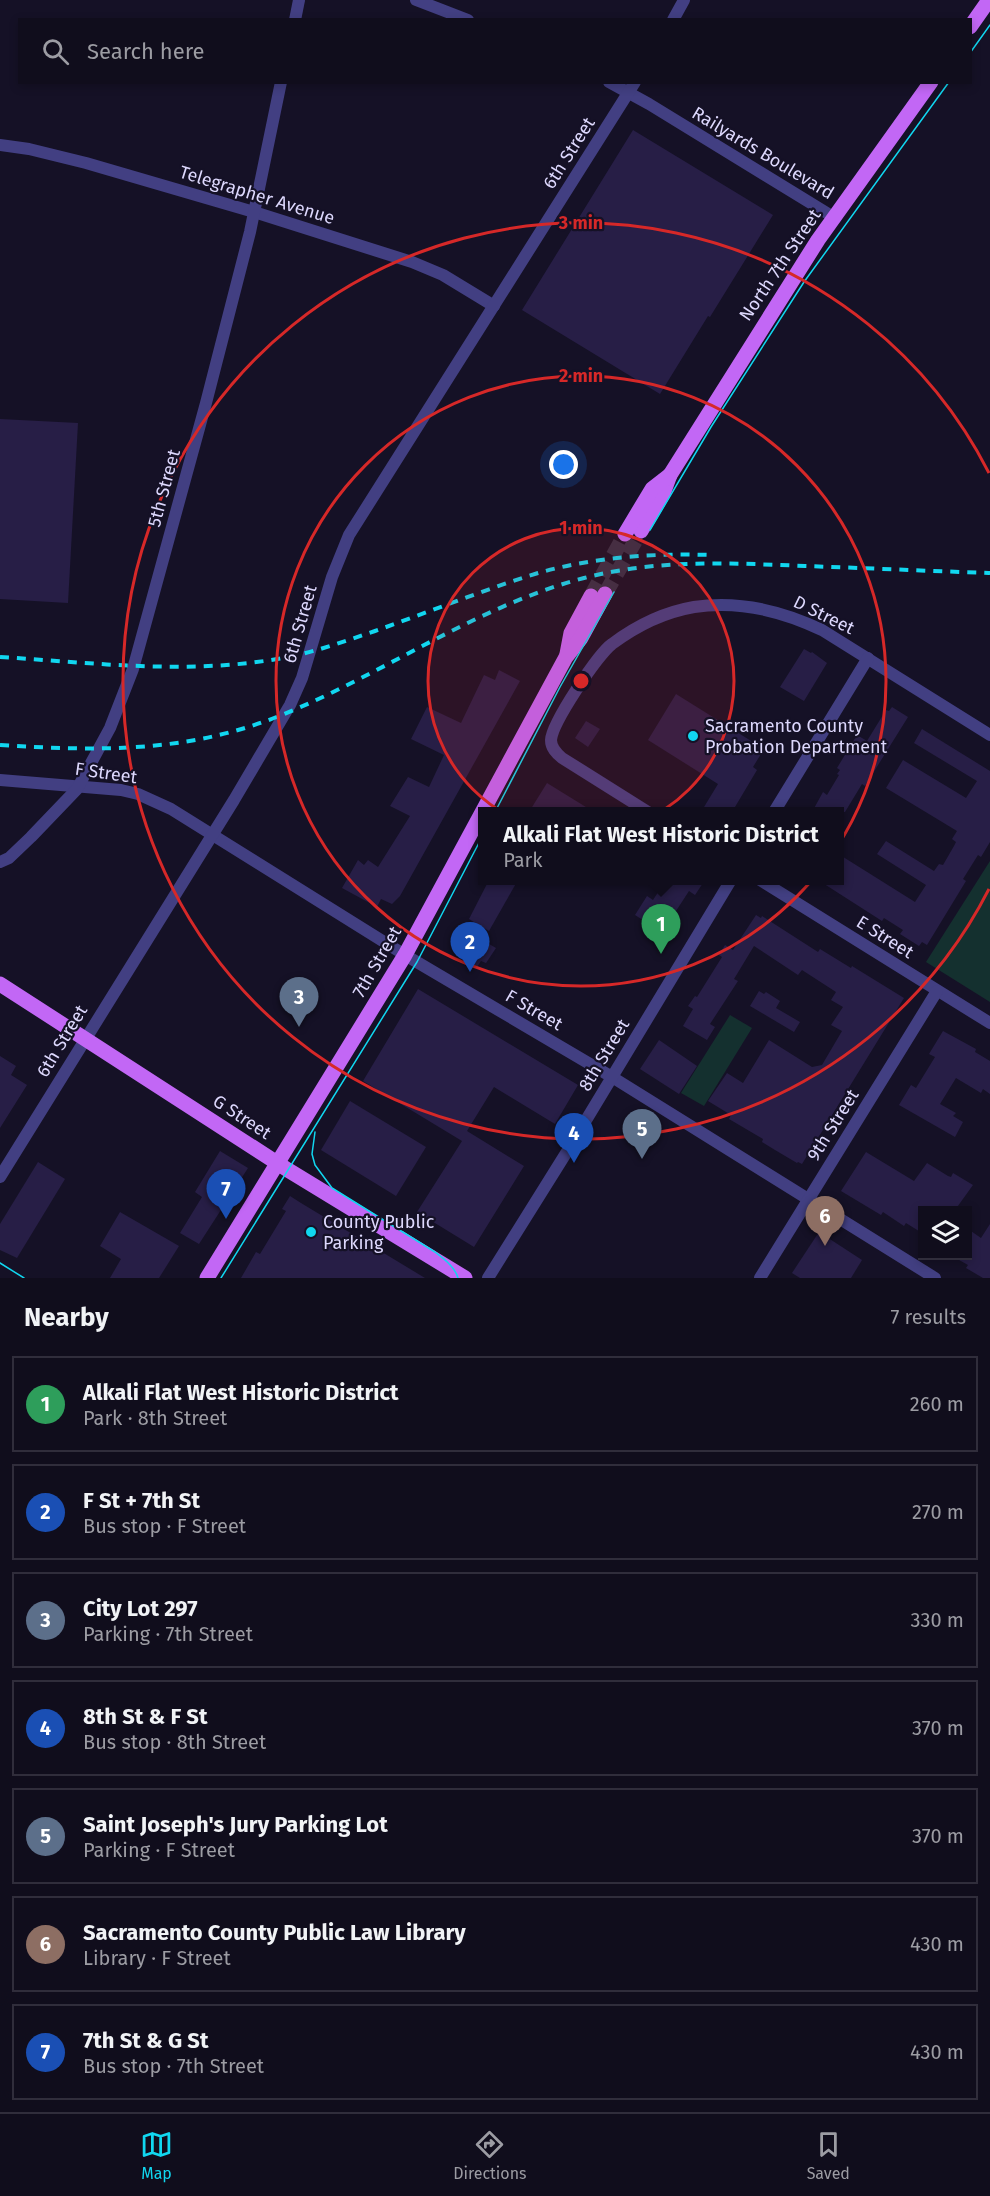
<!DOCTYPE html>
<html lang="en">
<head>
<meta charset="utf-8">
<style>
  body { margin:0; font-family:"Fira Sans",sans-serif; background:#1e1b29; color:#f1f3f6 }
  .controls { position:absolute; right:18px; bottom:18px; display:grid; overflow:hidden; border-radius:0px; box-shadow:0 3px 9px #0003 }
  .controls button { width:54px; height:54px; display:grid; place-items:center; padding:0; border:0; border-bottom:2px solid #302d3b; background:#100d1c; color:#f1f3f6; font:30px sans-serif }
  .you { position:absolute; left:564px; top:465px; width:21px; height:21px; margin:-15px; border:4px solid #fff; border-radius:50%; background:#1a73e8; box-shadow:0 0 0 9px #1a73e833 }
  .badge { display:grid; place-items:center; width:39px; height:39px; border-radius:50%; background:#11d7f0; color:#fff; font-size:20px; font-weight:700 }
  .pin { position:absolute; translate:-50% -50px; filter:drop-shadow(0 2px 3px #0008) }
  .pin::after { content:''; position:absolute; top:32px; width:21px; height:18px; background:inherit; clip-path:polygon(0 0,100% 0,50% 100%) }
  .popup { position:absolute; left:478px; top:807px; width:366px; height:78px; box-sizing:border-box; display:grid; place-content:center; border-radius:0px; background:#100d1c; filter:drop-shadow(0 2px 4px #0005); font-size:20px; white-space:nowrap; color:#9c9ca3 }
  .popup b { font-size:22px; color:#f1f3f6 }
  .popup::after { content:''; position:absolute; left:50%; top:100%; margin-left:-12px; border:12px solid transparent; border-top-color:#100d1c }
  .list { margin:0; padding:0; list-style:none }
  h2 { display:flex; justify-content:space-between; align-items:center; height:78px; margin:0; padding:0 24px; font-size:26px }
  h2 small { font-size:20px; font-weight:400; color:#9c9ca3 }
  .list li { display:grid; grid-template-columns:39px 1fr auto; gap:18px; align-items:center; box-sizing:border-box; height:96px; margin:0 12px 12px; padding:0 12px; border:2px solid #302d3b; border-radius:0px }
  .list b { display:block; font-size:22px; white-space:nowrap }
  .list p { margin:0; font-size:20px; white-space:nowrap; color:#9c9ca3 }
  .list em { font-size:20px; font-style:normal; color:#9c9ca3 }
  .icon { flex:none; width:33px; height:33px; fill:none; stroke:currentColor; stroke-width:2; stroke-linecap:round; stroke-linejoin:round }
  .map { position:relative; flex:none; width:990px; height:1278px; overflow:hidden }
  .search { position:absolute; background:#100d1c; box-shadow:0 3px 9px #0003; left:18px; right:18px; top:18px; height:66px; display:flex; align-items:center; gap:15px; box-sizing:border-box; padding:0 21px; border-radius:0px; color:#9c9ca3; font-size:22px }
  .sheet { height:834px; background:#100d1c }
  nav { display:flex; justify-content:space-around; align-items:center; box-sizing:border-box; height:84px; border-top:2px solid #302d3b; background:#100d1c; font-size:16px; color:#9c9ca3 }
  nav a { display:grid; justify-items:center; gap:3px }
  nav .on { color:#11d7f0 }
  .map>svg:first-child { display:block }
  .green { fill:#14302f }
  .building { fill:#271e46 }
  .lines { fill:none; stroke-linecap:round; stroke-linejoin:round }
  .major-tunnel { stroke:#332f46; stroke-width:15; stroke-dasharray:15 8; stroke-linecap:butt }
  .minor { stroke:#423f82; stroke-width:12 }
  .major { stroke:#c267f5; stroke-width:15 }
  .tram { stroke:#11d7f0; stroke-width:1.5 }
  .rail { stroke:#11d7f0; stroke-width:4; stroke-dasharray:9 8; stroke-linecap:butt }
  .ring { fill:none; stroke:#d62828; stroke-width:3 }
  .poi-dot { fill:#11d7f0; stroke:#151126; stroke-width:2 }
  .labels { text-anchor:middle; stroke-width:4.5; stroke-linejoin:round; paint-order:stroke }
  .street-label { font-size:18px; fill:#ddd8fd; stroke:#151126 }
  .poi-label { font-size:18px; fill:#ddd8fd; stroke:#151126; text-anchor:start }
  .centre { fill:#d62828; stroke:#151126; stroke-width:3 }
  .ring-label { font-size:18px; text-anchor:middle; font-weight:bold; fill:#d62828; stroke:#151126; stroke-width:4.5; stroke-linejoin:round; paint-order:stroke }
</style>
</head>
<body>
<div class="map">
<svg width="990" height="1278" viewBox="0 0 990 1278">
  <rect width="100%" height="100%" fill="#151126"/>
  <g class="green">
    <polygon points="990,861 990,1002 926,962"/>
    <polygon points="730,1015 752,1028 704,1106 681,1093"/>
  </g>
  <g class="building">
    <polygon points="633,130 773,215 710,317 708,316 660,394 522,310"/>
    <polygon points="0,419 78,423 68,603 0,599"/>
    <polygon points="804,649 811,653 812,652 827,663 804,701 780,687"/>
    <polygon points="499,670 520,681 400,896 392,904 381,899 377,907 342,888 358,860 364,865 368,860 378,867 410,816 390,806 408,777 429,787 444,755 411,739 427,707 461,723 484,675 495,680"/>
    <polygon points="676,694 764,749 753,767 757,770 732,812 701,812 718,784 648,740"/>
    <polygon points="892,707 908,717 865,786 862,784 845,812 812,812 823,792 827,795 839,775 837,774 840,770 837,768 857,735 867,741 886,710 889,711"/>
    <polygon points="586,721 600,729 588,747 575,738"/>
    <polygon points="922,729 990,771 990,842 981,857 978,855 963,879 966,881 927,945 922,942 919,946 900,934 903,930 884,918 882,921 818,880 840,880 840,855 915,902 926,885 877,854 886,841 934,871 939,864 943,865 954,846 956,842 952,839 957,831 886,788 903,760 966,798 977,781 914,743"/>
    <polygon points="547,783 594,812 529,812"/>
    <polygon points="489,880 518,880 489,931 469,919"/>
    <polygon points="666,880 705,880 695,895 689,891 676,911 673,909 660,931 635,915 647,896 653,900"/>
    <polygon points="756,915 761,918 762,916 818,952 820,949 851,968 852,966 904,998 802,1164 798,1162 797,1163 775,1150 762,1142 763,1139 729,1119 731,1115 708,1101 727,1073 743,1083 769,1040 812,1067 822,1065 842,1031 831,1025 843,1007 831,1000 836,992 802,970 798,975 754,946 734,979 738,981 710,1024 715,1027 707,1040 683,1026 693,1009 688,1006 695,996 697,997 722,957 719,955 725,945 733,950"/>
    <polygon points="477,937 496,948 486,963 481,961 477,967 464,958"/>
    <polygon points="418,989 578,1085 555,1124 494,1087 467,1131 524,1166 474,1247 417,1212 462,1141 363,1081"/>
    <polygon points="759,991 764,994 766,992 780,1001 776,1008 800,1022 794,1032 750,1006"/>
    <polygon points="943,1031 976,1049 975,1052 990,1061 990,1094 983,1089 981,1093 956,1078 940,1104 956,1113 953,1116 963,1122 955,1137 899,1105 911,1085 916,1088 935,1057 929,1054"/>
    <polygon points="659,1040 697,1066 679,1094 640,1069"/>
    <polygon points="0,1056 16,1066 11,1075 27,1085 0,1128"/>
    <polygon points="350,1101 426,1147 396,1196 321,1150"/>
    <polygon points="220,1151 248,1168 199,1244 180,1233 202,1197 195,1192"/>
    <polygon points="866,1152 914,1181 927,1163 948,1176 951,1177 953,1173 973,1185 955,1210 922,1210 922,1233 906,1223 904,1226 883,1212 881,1215 841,1191"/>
    <polygon points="38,1162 65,1179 17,1258 0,1250 0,1224"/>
    <polygon points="290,1196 301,1203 425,1278 241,1278 256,1252 260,1254 286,1211 282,1209"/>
    <polygon points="120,1212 179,1246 159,1278 110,1278 121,1259 100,1246"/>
    <polygon points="990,1224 990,1278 983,1278 966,1268 968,1265 952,1256 968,1256 968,1229 981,1238"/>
    <polygon points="819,1232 862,1260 851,1278 800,1278 792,1273"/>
  </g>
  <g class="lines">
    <g class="major-tunnel">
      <polyline points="605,594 641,531"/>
      <polyline points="591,596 625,534"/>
    </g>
    <g class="minor">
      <polyline points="416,0 468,20"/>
      <polyline points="295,20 299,0"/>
      <polyline points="673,20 684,0"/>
      <polyline points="609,82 649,104 835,218"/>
      <polyline points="0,145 29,149 86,163 254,212 412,262 443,275 494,306"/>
      <polyline points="0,780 121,790 138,794 171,809 405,955 612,1077 935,1278"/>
      <path d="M648 812 562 758C556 753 551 748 551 740 552 723 598 654 612 644 636 626 665 612 694 607 739 600 782 611 822 630L990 735"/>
      <polyline points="774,812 868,658"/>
      <polyline points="0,862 9,858 31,837 77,789 110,728 133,669 206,403 250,232 281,82"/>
      <polyline points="760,880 990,1023"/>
      <polyline points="0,1177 234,800 290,705 302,678 332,577 349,535 635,82"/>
      <polyline points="488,1278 568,1150 731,880"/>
      <polyline points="760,1278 937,991"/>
    </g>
    <g class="major">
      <polyline points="970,27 989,0"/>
      <polyline points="641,531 663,494 670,475 818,240 931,82"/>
      <polyline points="625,534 652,489 670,475"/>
      <polyline points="567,654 571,633 591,596"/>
      <polyline points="0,984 288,1170 465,1278"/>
      <polyline points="207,1278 405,955 566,657 581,638 605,594"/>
    </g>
    <g class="tram">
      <polyline points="970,53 990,25"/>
      <polyline points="650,530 711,427 804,282 949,82"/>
      <polyline points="495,812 560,687 614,592"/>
      <path d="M315 1132 312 1154 315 1165 332 1188 435 1252C444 1259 455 1267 458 1278"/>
      <polyline points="0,1263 24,1278"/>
      <polyline points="221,1278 417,962 482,837"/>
    </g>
    <g class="rail">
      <path d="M0 657C97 663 197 676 293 656 321 650 348 640 375 631 429 612 483 590 538 573 595 557 653 553 712 555"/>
      <path d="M0 745C96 751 183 753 274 718 380 677 473 607 584 578 657 559 730 563 805 566 866 568 928 571 990 573"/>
    </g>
  </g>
  <circle cx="581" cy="681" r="153" fill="#d62828" fill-opacity=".12"/>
  <g class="ring">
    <circle cx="581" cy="681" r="153"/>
    <circle cx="581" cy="681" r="305"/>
    <path d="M989 889A458 458 0 1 1 989 473"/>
  </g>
  <g class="poi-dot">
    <circle cx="693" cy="736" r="6"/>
    <circle cx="311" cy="1232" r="6"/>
  </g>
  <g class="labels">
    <g class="street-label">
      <text transform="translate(569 153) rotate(-58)" y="6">6th Street</text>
      <text transform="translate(763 153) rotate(31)" y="6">Railyards Boulevard</text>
      <text transform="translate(257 195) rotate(17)" y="6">Telegrapher Avenue</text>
      <text transform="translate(780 265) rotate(-56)" y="6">North 7th Street</text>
      <text transform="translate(164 488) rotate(-75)" y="6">5th Street</text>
      <text transform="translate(824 615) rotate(26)" y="6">D Street</text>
      <text transform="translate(300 624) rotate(-74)" y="6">6th Street</text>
      <text transform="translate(106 773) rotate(8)" y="6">F Street</text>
      <text transform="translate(885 937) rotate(32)" y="6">E Street</text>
      <text transform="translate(377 962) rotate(-60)" y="6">7th Street</text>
      <text transform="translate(534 1010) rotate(30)" y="6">F Street</text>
      <text transform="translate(62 1041) rotate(-59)" y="6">6th Street</text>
      <text transform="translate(604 1055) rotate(-59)" y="6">8th Street</text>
      <text transform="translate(242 1117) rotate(33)" y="6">G Street</text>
      <text transform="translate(833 1125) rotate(-58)" y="6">9th Street</text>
    </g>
    <g class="poi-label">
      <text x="705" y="732">Sacramento County<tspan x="705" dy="21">Probation Department</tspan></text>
      <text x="323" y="1228">County Public<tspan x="323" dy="21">Parking</tspan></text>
    </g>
  </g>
  <circle cx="581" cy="681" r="9" class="centre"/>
  <g class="ring-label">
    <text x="581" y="229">3 min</text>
    <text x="581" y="382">2 min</text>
    <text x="581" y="534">1 min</text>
  </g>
</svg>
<div class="controls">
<button><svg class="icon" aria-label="layers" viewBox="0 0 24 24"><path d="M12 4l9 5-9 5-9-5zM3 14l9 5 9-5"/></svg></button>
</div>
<div class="you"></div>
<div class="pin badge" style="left:661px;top:954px;background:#2e9e5b">1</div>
<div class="popup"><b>Alkali Flat West Historic District</b>Park</div>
<div class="pin badge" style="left:470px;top:972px;background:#1a4fb4">2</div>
<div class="pin badge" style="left:299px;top:1027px;background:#5c6f8a">3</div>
<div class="pin badge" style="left:574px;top:1163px;background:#1a4fb4">4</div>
<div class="pin badge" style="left:642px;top:1159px;background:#5c6f8a">5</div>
<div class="pin badge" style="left:825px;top:1246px;background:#8d6e63">6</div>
<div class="pin badge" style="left:226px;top:1219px;background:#1a4fb4">7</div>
<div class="search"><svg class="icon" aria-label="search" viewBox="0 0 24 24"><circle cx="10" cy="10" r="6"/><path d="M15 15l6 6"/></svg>Search here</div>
</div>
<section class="sheet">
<h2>Nearby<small>7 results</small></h2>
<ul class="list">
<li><span class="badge" style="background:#2e9e5b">1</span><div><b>Alkali Flat West Historic District</b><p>Park · 8th Street</p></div><em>260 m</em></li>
<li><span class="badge" style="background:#1a4fb4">2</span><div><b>F St + 7th St</b><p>Bus stop · F Street</p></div><em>270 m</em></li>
<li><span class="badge" style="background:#5c6f8a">3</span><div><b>City Lot 297</b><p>Parking · 7th Street</p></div><em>330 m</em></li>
<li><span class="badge" style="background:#1a4fb4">4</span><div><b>8th St &amp; F St</b><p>Bus stop · 8th Street</p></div><em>370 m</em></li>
<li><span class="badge" style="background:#5c6f8a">5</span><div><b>Saint Joseph's Jury Parking Lot</b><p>Parking · F Street</p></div><em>370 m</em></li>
<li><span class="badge" style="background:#8d6e63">6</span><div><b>Sacramento County Public Law Library</b><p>Library · F Street</p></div><em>430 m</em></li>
<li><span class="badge" style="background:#1a4fb4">7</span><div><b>7th St &amp; G St</b><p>Bus stop · 7th Street</p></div><em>430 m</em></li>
</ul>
</section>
<nav>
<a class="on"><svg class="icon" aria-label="map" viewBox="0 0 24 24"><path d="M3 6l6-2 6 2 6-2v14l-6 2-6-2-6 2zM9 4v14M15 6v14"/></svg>Map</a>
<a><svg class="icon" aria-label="directions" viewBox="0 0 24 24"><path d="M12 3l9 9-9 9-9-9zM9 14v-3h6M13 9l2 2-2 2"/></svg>Directions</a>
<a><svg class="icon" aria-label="saved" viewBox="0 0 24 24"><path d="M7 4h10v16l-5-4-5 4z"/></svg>Saved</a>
</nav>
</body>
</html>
